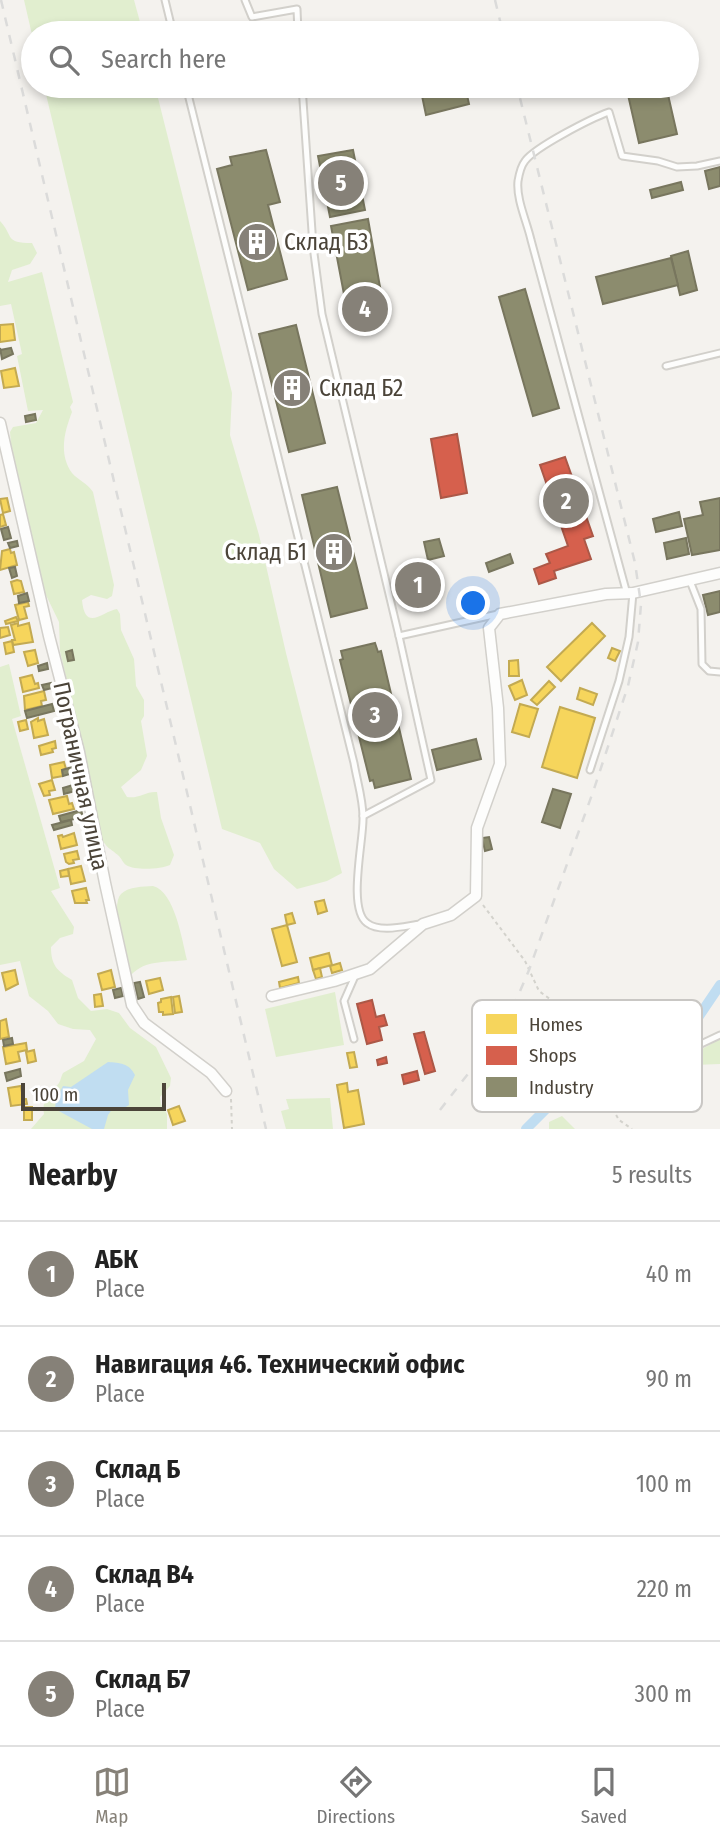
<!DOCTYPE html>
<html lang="en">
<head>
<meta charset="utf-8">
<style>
  body { margin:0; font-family:"Fira Sans Condensed",sans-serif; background:#f6f6f6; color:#222 }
  .scale { position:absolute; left:21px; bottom:18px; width:145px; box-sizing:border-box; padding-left:7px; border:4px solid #4b4439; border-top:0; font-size:19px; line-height:24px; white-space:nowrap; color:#4b4439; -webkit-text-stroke:5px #fff; paint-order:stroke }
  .you { position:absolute; left:474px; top:604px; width:24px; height:24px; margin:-18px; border:5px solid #fff; border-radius:50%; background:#1a73e8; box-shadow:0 0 0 10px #1a73e833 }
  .badge { display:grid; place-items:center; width:46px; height:46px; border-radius:50%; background:#868178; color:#fff; font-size:23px; font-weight:700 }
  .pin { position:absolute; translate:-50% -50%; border:4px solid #fff; box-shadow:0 2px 7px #0006 }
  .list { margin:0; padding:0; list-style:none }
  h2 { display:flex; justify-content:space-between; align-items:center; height:91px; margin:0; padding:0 28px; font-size:30px }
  h2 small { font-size:23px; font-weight:400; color:#767676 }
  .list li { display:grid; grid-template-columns:46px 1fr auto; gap:21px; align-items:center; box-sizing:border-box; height:105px; padding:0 28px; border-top:2px solid #e0e0e0 }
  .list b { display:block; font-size:26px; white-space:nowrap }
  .list p { margin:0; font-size:23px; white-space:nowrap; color:#767676 }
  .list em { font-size:23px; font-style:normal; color:#767676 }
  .icon { flex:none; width:38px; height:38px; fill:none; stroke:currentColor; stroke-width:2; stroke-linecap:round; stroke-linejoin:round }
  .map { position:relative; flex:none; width:720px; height:1129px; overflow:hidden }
  .search { position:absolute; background:#fff; box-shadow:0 4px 10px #0003; left:21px; right:21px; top:21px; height:77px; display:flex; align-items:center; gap:18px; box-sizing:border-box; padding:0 24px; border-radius:38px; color:#767676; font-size:26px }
  .sheet { height:616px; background:#fff }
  nav { display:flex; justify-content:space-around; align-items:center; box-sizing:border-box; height:98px; border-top:2px solid #e0e0e0; background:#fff; font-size:19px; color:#767676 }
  nav a { display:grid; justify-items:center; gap:4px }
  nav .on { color:#868178 }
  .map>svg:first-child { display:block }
  .green { fill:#e1eecf }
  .water { fill:#c0ddf1 }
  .homes { fill:#f6d55c; stroke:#c3aa52; stroke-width:2 }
  .shops { fill:#d6604d; stroke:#ac5847; stroke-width:2 }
  .industry { fill:#8c8c6e; stroke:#78765e; stroke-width:2 }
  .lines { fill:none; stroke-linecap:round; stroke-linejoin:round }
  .canal { stroke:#c0ddf1; stroke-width:10 }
  .lane-casing { stroke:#d2d0cb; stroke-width:9 }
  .street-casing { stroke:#d2d0cb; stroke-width:13 }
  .path { stroke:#d3d2cc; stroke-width:2; stroke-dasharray:3.5 3.5; stroke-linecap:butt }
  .lane { stroke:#fdfdfc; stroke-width:5 }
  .street { stroke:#fdfdfc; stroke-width:10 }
  .rail { stroke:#dbdbda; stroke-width:2.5; stroke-dasharray:9 9; stroke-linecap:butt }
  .labels { text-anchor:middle; stroke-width:7; stroke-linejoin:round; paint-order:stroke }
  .poi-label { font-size:23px; fill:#4b4439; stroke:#fff; text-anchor:start }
  .street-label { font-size:23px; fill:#4b4439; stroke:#fff }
  .key { fill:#fff; stroke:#c9c7c4; stroke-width:2 }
  .key-label { font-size:19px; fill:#4b4439 }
</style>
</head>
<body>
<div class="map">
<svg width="720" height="1129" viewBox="0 0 720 1129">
  <rect width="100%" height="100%" fill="#f4f2ee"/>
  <g class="green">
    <polygon points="24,0 134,0 143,33 33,33 33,39"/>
    <polygon points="44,86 155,86 232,393 230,435 259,535 286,653 342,873 327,881 297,889 274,869 260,843 222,829"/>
    <path d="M0 221C14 236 4 243 32 243L37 253 30 264 12 270 8 282 42 272 73 402 70 407 72 412C65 430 58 454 72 473 78 480 86 482 93 492L114 585 112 596 107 599 91 595 82 600C85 633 103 611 117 609L120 614 121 630 134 659 136 686 144 700V716L141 721 147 756 141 770 121 787 127 797C139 799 146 791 157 792L161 818 174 855 170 865C161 869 136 871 126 865 123 863 122 859 119 856 110 848 107 849 100 836L84 754 60 651 59 622 44 591 11 444 10 432 13 427 36 423 43 410 28 411 17 356 22 354 11 304 0 306Z"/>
    <path d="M9 664 21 716 12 719 60 888 51 891 74 927 73 934 60 938 51 947C51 965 57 971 72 980L78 998 91 1011 107 1009 119 1013 130 1028 156 1047 171 1078 170 1086 160 1097 161 1104 167 1114V1129H31L44 1114C41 1099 51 1093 59 1083 61 1080 61 1076 63 1073L84 1061 96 1039 90 1030 73 1029 58 1024 48 1011 29 996 20 961 0 965V667Z"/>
    <path d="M153 886C175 892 182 940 187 960 166 963 146 959 131 975 127 958 109 907 121 894 129 886 143 887 153 886Z"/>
    <polygon points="335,992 344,1045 276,1057 265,1009"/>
    <polygon points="720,1039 720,1064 694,1065 695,1053"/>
    <polygon points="330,1098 333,1129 286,1129 281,1111 289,1109 286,1099"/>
    <polygon points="562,1116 575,1129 549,1129 549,1122"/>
  </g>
  <path class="water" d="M108 1062C120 1063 129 1063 135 1075L128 1090 129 1105 121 1110 113 1108 108 1115 104 1129H92L55 1109 56 1099 63 1086 71 1087Z"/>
  <g class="homes">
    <polygon points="13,324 15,340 0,342 0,325"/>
    <polygon points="15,368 19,386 4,388 1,371"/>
    <polygon points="7,498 10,511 3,513 0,499"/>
    <polygon points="3,514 6,525 0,527 0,515"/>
    <polygon points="10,549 11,553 14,552 17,565 0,570 2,551"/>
    <polygon points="17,580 21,581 24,592 14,594 11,582"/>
    <polygon points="28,602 29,606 24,607 27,618 19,620 15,605"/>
    <polygon points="16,617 18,621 6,624 5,621"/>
    <polygon points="18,623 18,626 29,623 33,642 13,645 12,640 15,640 11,625"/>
    <polygon points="592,623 605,636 561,681 547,667"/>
    <polygon points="8,627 10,635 0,638 0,628"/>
    <polygon points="12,641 14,652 6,654 4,643"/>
    <polygon points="612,648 620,651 615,661 608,658"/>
    <polygon points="35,650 38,663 28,666 24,652"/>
    <polygon points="518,660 519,676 509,676 509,661"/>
    <polygon points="32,675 35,684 38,683 39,688 23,692 20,678"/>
    <polygon points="522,680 527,695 515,700 509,686"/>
    <polygon points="549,681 555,687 537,705 531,700"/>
    <polygon points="580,688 597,694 593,705 577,699"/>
    <polygon points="44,691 46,700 41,701 42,706 25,710 24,696"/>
    <polygon points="520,704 538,709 529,737 512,732"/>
    <polygon points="560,707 595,718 577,778 542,767"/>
    <polygon points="38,718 38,721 44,719 48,735 34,738 31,722"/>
    <polygon points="26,720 28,729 20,731 18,722"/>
    <polygon points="55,741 56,748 52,749 53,752 41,755 39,746"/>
    <polygon points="64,762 66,769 62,770 63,776 52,778 50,765"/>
    <polygon points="52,780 55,790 49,791 50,795 44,796 39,784"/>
    <polygon points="67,796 69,804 72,803 74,809 53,814 49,800"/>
    <polygon points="74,833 77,845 61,849 58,836 62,835 63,837"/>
    <polygon points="77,851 79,859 73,860 74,863 69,864 66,862 64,854"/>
    <polygon points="81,866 85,881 71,884 68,869"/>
    <polygon points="68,869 69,876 61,877 60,871"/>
    <polygon points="86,888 89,900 86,900 87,903 75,903 72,891"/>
    <polygon points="324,900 327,911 318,914 315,902"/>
    <polygon points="292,913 295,923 287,925 285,915"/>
    <polygon points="287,925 297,962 282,966 272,929"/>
    <polygon points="329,953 332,965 313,970 310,958"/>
    <polygon points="340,963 342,970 332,973 330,966"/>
    <polygon points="320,968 322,977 316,979 313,970"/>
    <polygon points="15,970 18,984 6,990 2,973"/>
    <polygon points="111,970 115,987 102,990 98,974"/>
    <polygon points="298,977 299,983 280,988 279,982"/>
    <polygon points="160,978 163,990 149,994 146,981"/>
    <polygon points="101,994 103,1006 95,1007 94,995"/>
    <polygon points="179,996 182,1012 175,1013 173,997"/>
    <polygon points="171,997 173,1014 163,1015 163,1012 159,1012 158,1003 161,1002 161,999"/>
    <polygon points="6,1019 9,1037 0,1039 0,1021"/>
    <polygon points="26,1043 27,1050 18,1052 20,1061 6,1064 3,1047"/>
    <polygon points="34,1050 36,1061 28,1063 26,1052"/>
    <polygon points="354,1052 357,1067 350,1068 347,1053"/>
    <polygon points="347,1083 348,1092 358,1090 364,1124 344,1128 337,1085"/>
    <polygon points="21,1086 23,1099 26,1099 27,1104 11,1106 8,1088"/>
    <polygon points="179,1106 185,1121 173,1125 168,1110"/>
    <rect x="24" y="1107" width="8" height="13"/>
  </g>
  <g class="shops">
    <polygon points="457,434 467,493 441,498 431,439"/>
    <polygon points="565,457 593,536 584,539 591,559 554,571 556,578 539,584 534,569 550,563 546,554 568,546 540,465"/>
    <polygon points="372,1000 376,1017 384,1015 387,1025 379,1027 382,1040 367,1044 357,1004"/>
    <polygon points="424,1032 435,1071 425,1074 414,1034"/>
    <polygon points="386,1057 387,1063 378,1065 377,1060"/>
    <polygon points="417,1071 419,1080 404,1084 402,1075"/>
  </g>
  <g class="industry">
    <polygon points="420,86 465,86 469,104 426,115"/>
    <polygon points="542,86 563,86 543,90"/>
    <polygon points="626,86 666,86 677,134 639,143"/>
    <polygon points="266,150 280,202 268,205 287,279 248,290 217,169 232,165 230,157"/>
    <polygon points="353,150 365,210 330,217 318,156"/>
    <polygon points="720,167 720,186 709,189 705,171"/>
    <polygon points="681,182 683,190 652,198 650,190"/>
    <polygon points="368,219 380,287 344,294 331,226"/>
    <polygon points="688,251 697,290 680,295 671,256"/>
    <polygon points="671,258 678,285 603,304 596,277"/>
    <polygon points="380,287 387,323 351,330 344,294"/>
    <polygon points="525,289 559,408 533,416 499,297"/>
    <polygon points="296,325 325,443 289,452 259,334"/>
    <polygon points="0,348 0,350 11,348 13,354 2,359"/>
    <polygon points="35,414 36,420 26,422 25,416"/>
    <polygon points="337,487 367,608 331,617 302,495"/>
    <polygon points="720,498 720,550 692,555 684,519 703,515 700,502"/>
    <polygon points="679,512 682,526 656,532 653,519"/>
    <polygon points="8,527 11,538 4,540 1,529"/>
    <polygon points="686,538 689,554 667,559 664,543"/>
    <polygon points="439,539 444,556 428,560 424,542"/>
    <polygon points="17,541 18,546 10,548 8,543"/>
    <polygon points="510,554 513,563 489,572 486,563"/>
    <polygon points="15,567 17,576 12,578 9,568"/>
    <polygon points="437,570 442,588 400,600 395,582"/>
    <polygon points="720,591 720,612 708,615 703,595"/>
    <polygon points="27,593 29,601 19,603 18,596"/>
    <polygon points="375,643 378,652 381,651 411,779 375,788 373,780 370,781 340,660 343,659 341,651"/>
    <polygon points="72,650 74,660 68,661 66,652"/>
    <polygon points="47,663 48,669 39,671 38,666"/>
    <polygon points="51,683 52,688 44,690 42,685"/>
    <polygon points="52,704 54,711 27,718 25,711"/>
    <polygon points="476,739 481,759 437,770 432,750"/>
    <polygon points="72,767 73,773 63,776 62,770"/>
    <polygon points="73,785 75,791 64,794 63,788"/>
    <polygon points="553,789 571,794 560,828 542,822"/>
    <polygon points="81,810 83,817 61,822 59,816"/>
    <polygon points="71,820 72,825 54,830 52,825"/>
    <polygon points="489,837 492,849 485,851 482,838"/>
    <polygon points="140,982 144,997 138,999 134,983"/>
    <polygon points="121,988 123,996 115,998 113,990"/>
    <polygon points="12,1038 13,1044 4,1046 3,1040"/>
    <polygon points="20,1069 21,1076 7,1081 5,1073"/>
  </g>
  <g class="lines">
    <polyline class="canal" points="526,1129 574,1081 592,1058 606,1051 657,1039 691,1028 720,985"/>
    <g class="lane-casing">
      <g id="lane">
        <polyline points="165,0 173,33"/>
        <polyline points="245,0 252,17 297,9 298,33"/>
        <path d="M186 86 354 763C357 781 363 799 363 817 364 839 347 909 367 923 380 933 405 926 420 924"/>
        <polyline points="302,86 313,246 322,314 399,636 498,614"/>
        <polyline points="666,366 720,353"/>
        <polyline points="690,581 701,609 702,664 709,671 720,672"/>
        <path d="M627 594 531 240C527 222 516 199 518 181 519 175 521 166 525 161 535 147 592 118 609 112L622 156 658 161 677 167 697 166 720 161"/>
        <polyline points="590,770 619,681 629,637 633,593"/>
        <polyline points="363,816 431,780 399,636"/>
        <polyline points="354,1039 344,1001 355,976"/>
        <polyline points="656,1073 682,1053 720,1035"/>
      </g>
    </g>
    <g class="street-casing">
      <g id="street">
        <polyline points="0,423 49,636 79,752 105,883 132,1005 144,1023 211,1073 226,1091"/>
        <polyline points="272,996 334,981 370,969 423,924 451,915 476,896 477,828 500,764 498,708 489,628 500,614 606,594 633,593 720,573"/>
      </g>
    </g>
    <g class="path">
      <polyline points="483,905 525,961 539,991 554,1002 575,1025 595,1065 606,1097 619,1120 632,1129"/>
      <polyline points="231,1099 232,1129"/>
    </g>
    <use href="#lane" class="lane"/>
    <use href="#street" class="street"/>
    <g class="rail">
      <polyline points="1,0 266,1129"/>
      <polyline points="495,0 503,33"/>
      <polyline points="440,1110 481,1057 512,1010 529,970 594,789 628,686 638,642 641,604 635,563 517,86"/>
    </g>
  </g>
  <defs>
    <g id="building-disc" transform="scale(2.0125)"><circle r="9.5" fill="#868178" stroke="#fff"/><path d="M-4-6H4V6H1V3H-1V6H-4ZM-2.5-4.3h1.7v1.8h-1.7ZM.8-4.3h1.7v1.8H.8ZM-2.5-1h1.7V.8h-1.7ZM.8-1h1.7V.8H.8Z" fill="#fff"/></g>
  </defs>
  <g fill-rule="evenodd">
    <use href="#building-disc" x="257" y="242"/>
    <use href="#building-disc" x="292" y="388"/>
    <use href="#building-disc" x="334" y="552"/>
  </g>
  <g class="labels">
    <g class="poi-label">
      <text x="284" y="250">Склад Б3</text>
      <text x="319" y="396">Склад Б2</text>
      <text x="307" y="560" text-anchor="end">Склад Б1</text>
    </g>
    <g class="street-label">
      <text transform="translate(81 776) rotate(78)" y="8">Пограничная улица</text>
    </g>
  </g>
  <rect x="472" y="1000" width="230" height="112" rx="10" class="key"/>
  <rect x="486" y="1014" width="31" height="20" fill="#f6d55c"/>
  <rect x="486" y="1046" width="31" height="19" fill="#d6604d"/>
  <rect x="486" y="1077" width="31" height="20" fill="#8c8c6e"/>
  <g class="key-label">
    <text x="529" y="1031">Homes</text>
    <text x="529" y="1062">Shops</text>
    <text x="529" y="1094">Industry</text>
  </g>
</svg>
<div class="scale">100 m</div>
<div class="you"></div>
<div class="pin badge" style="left:418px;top:585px">1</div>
<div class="pin badge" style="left:566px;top:501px">2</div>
<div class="pin badge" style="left:375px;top:715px">3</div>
<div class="pin badge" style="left:365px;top:309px">4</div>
<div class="pin badge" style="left:341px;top:183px">5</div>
<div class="search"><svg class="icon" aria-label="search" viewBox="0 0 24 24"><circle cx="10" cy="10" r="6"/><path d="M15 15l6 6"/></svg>Search here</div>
</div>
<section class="sheet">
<h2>Nearby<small>5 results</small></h2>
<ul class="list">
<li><span class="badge">1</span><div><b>АБК</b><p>Place</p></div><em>40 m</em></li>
<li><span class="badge">2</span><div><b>Навигация 46. Технический офис</b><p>Place</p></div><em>90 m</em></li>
<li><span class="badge">3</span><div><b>Склад Б</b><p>Place</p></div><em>100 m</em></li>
<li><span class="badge">4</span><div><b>Склад В4</b><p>Place</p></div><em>220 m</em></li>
<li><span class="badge">5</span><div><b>Склад Б7</b><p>Place</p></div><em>300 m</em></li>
</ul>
</section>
<nav>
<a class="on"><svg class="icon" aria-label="map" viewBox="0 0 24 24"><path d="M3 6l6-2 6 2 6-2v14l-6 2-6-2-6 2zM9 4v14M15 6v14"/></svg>Map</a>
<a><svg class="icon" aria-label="directions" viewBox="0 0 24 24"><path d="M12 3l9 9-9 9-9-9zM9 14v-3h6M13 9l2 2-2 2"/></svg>Directions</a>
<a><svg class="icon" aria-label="saved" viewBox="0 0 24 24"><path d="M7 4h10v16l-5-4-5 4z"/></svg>Saved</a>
</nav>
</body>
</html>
